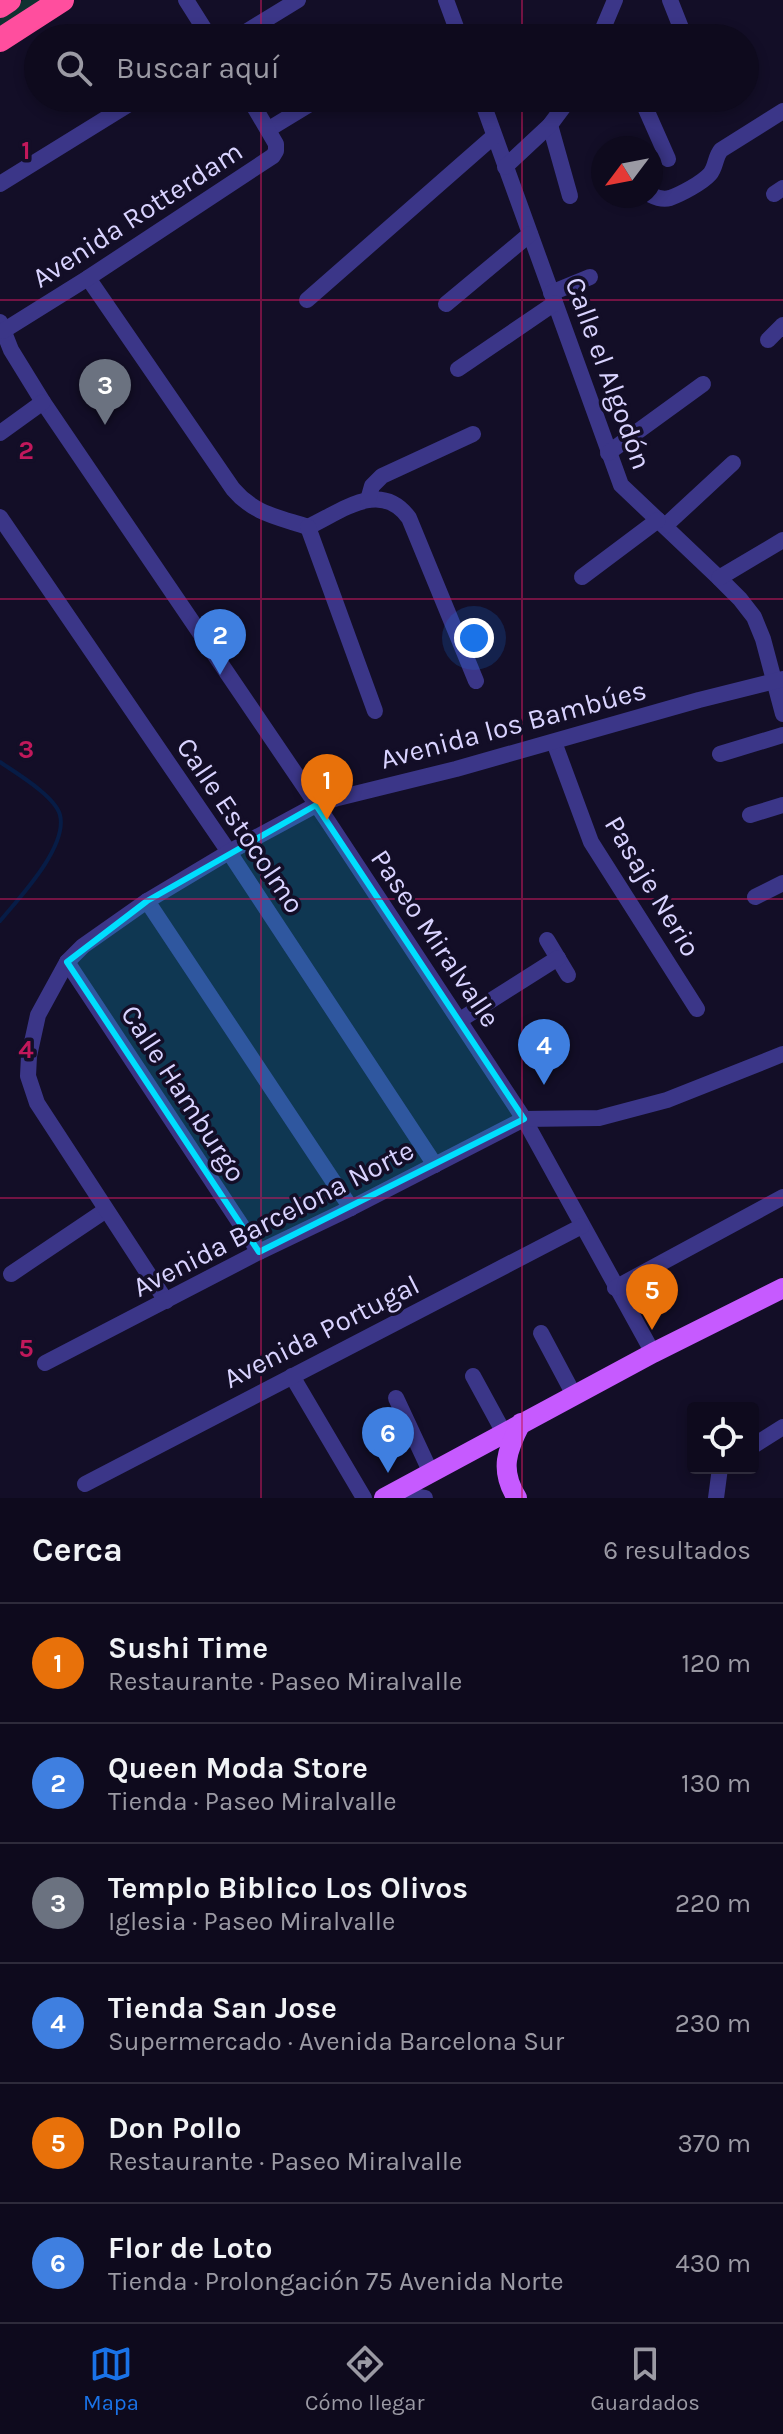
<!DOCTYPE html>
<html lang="es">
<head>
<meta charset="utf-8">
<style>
  body { margin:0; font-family:Karla,sans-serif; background:#1c182a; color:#f1f3f6 }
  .controls { position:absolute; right:24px; bottom:24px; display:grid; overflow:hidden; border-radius:8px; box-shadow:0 4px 12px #0003 }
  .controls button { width:72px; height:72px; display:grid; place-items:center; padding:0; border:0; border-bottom:2px solid #2e2b3b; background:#0e0a1d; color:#f1f3f6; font:40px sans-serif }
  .compass { position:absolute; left:591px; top:136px; width:72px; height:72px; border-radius:50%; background:#0e0a1d; box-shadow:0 4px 12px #0003; rotate:238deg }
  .you { position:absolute; left:474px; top:638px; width:28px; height:28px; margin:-20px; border:6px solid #fff; border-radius:50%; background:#1a73e8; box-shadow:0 0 0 12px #1a73e833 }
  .badge { display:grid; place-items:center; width:52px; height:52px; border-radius:50%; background:#1a73e8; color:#fff; font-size:26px; font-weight:700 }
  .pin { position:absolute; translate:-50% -66px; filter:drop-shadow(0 2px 4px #0008) }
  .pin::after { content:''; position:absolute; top:42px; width:28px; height:24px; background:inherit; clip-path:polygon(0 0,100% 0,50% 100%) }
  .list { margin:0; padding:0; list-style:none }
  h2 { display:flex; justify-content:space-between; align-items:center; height:104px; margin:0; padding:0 32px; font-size:34px }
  h2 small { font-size:26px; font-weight:400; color:#9b9aa4 }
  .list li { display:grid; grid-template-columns:52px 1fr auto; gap:24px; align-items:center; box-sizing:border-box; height:120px; padding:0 32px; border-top:2px solid #2e2b3b }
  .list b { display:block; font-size:30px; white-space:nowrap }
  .list p { margin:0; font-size:26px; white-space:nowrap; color:#9b9aa4 }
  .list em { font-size:26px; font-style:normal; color:#9b9aa4 }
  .icon { flex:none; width:44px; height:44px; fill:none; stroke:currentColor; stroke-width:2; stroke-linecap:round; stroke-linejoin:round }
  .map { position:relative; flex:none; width:783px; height:1498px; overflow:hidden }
  .search { position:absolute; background:#0e0a1d; box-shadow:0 4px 12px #0003; left:24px; right:24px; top:24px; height:88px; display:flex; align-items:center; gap:20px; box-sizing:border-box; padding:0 28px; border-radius:44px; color:#9b9aa4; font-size:30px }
  .sheet { height:824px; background:#0e0a1d }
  nav { display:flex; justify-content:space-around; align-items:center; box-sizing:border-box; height:112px; border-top:2px solid #2e2b3b; background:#0e0a1d; font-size:22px; color:#9b9aa4 }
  nav a { display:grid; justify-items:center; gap:4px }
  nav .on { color:#1a73e8 }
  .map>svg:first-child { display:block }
  .green { fill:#103131 }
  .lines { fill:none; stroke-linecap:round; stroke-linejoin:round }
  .stream { stroke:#071c46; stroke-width:4 }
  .minor { stroke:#3b3688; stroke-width:16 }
  .major { stroke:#c65aff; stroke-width:20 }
  .highway { stroke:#ff4e9e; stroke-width:24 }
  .marked { fill:#00defe; fill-opacity:0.2; stroke:#00defe; stroke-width:6; stroke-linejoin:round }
  .grid { fill:none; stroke:#c2185b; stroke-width:2; stroke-opacity:0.55 }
  .labels { text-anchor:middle; stroke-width:7; stroke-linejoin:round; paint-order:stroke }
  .street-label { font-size:28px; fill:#d9d3ff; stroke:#130e27 }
  .grid-label { font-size:26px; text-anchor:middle; font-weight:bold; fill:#c2185b; stroke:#130e27; stroke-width:7; stroke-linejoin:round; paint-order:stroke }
</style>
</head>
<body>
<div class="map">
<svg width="783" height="1498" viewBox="0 0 783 1498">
  <rect width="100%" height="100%" fill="#130e27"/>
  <polygon class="green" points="23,0 44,0 0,28 0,15"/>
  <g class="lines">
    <path class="stream" d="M0 762C16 773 55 796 60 815 68 847 19 898 0 921"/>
    <g class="minor">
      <polyline points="186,0 210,38"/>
      <polyline points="446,0 460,38"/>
      <polyline points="670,0 685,38"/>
      <polyline points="236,38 298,0"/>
      <polyline points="599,38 615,0"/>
      <polyline points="481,98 621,485 719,578 740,599 754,617 763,639 783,714"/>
      <polyline points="641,98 668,159"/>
      <polyline points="550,125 570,196"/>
      <polyline points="269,129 320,98"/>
      <polyline points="505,167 550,125 570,98"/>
      <polyline points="0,184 139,98"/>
      <polyline points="774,194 783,188"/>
      <path d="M651 195C657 198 663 200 670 198 681 194 702 183 710 174 716 167 715 157 721 150L783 111"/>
      <path d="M88 278 233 489C254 514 278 517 308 527 342 511 381 479 409 518L476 681"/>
      <polyline points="551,293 590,277"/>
      <polyline points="307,300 494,136"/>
      <polyline points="446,304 530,234"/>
      <polyline points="0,322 11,350 43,402 327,820 524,1119 653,1353"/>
      <polyline points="3,331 88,278 273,156 276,151 276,144 249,98"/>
      <polyline points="768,340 783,325"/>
      <polyline points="458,369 555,303"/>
      <polyline points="0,433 43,402"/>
      <polyline points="608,453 703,384"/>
      <polyline points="368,500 372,486 382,476 473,434"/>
      <polyline points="0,517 229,852 435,1165"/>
      <polyline points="665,526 733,463"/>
      <polyline points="308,527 375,711"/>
      <polyline points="582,577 658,520"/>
      <polyline points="719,578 783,540"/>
      <polyline points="554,742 591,842 697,1009"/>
      <polyline points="720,754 783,735"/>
      <polyline points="750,815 783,805"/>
      <polyline points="755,897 783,883"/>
      <polyline points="147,901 351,1208"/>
      <polyline points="547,940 568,975"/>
      <polyline points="67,962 259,1252"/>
      <polyline points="460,1020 558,958"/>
      <polyline points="11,1274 106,1210"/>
      <polyline points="615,1288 783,1197"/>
      <polyline points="166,1301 37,1103 28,1076 29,1056 38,1015 67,962 83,946 147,901 229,852 316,805 338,798 456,769 699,700 783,679"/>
      <polyline points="541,1333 574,1395"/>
      <polyline points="45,1363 259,1252 351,1208 524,1119 599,1118 667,1100 783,1054"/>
      <polyline points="292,1376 364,1498"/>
      <polyline points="473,1376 504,1433"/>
      <polyline points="396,1398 431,1473"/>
      <polyline points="753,1446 783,1427"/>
      <polyline points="85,1484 582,1226"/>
      <polyline points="392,1493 425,1498"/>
      <polyline points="716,1498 720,1468"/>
    </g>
    <g class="major">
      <polyline points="384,1498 653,1353 783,1288"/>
      <path d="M517 1498C499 1470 507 1450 521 1423"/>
    </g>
    <g class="highway">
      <polyline points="0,6 9,0"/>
      <polyline points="0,40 62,0"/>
    </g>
  </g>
  <path class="marked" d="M316 805 524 1119 259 1252 67 962 147 901Z"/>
  <path class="grid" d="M261 0V38M522 0V38M261 98V1498M522 98V1498M0 300H783M0 599H783M0 899H783M0 1198H783"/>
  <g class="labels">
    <g class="street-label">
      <text transform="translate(137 214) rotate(-33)" y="10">Avenida Rotterdam</text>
      <text transform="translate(609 373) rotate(70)" y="10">Calle el Algodón</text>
      <text transform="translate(513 724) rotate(-15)" y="10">Avenida los Bambúes</text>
      <text transform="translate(241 825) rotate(56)" y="10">Calle Estocolmo</text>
      <text transform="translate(653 886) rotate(59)" y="10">Pasaje Nerio</text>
      <text transform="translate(436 938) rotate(56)" y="10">Paseo Miralvalle</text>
      <text transform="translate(184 1093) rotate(57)" y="10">Calle Hamburgo</text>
      <text transform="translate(273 1218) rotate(-27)" y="10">Avenida Barcelona Norte</text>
      <text transform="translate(321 1331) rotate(-27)" y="10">Avenida Portugal</text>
    </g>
  </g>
  <g class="grid-label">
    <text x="26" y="159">1</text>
    <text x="26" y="459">2</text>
    <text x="26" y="758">3</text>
    <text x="26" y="1058">4</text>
    <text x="26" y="1357">5</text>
  </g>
</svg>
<div class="controls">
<button><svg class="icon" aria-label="locate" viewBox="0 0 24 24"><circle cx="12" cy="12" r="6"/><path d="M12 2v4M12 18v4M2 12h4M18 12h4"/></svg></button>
</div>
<svg class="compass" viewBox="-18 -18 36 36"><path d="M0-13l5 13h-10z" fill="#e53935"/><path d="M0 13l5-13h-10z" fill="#9b9aa4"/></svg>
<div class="you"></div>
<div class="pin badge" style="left:327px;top:820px;background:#e8710a">1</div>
<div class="pin badge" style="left:220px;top:675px;background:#3f7fe0">2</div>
<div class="pin badge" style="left:105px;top:425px;background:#6b7280">3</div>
<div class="pin badge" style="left:544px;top:1085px;background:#3f7fe0">4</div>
<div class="pin badge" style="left:652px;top:1330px;background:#e8710a">5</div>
<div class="pin badge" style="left:388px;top:1473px;background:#3f7fe0">6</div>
<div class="search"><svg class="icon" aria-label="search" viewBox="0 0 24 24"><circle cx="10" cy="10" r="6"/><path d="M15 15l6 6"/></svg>Buscar aquí</div>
</div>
<section class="sheet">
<h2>Cerca<small>6 resultados</small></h2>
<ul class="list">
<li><span class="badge" style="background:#e8710a">1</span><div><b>Sushi Time</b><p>Restaurante · Paseo Miralvalle</p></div><em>120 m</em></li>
<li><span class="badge" style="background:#3f7fe0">2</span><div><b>Queen Moda Store</b><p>Tienda · Paseo Miralvalle</p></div><em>130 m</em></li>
<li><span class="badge" style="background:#6b7280">3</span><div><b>Templo Biblico Los Olivos</b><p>Iglesia · Paseo Miralvalle</p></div><em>220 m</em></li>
<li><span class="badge" style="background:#3f7fe0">4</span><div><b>Tienda San Jose</b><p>Supermercado · Avenida Barcelona Sur</p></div><em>230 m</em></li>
<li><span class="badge" style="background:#e8710a">5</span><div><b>Don Pollo</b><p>Restaurante · Paseo Miralvalle</p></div><em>370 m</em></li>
<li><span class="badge" style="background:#3f7fe0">6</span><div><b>Flor de Loto</b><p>Tienda · Prolongación 75 Avenida Norte</p></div><em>430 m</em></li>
</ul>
</section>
<nav>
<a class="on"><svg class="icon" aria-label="map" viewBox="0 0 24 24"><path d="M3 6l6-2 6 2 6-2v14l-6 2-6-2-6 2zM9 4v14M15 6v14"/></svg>Mapa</a>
<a><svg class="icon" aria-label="directions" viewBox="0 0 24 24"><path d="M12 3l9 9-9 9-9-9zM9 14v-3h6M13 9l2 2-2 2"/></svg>Cómo llegar</a>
<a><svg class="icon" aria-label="saved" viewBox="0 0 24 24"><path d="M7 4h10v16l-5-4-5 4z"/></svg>Guardados</a>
</nav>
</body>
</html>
